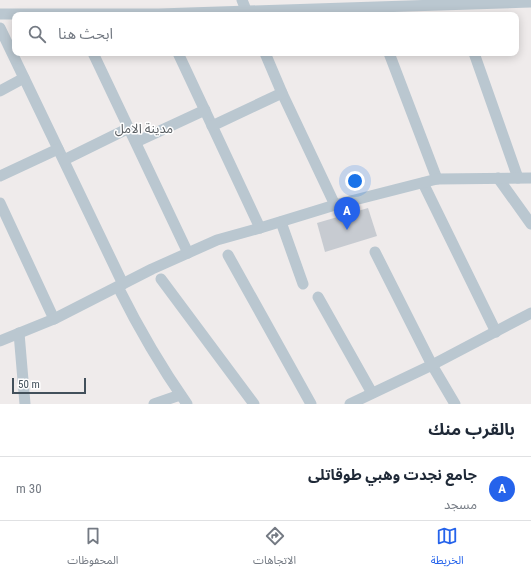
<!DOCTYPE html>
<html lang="ar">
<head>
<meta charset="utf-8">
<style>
  body { margin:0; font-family:"Roboto Condensed","Noto Sans Arabic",sans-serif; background:#f6f6f7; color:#1f2937; direction:rtl }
  .scale { position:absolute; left:12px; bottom:10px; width:74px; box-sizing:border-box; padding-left:4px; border:2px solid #42505b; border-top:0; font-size:11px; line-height:14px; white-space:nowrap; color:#42505b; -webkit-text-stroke:3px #fff; paint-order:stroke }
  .you { position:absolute; left:355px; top:181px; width:14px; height:14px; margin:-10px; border:3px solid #fff; border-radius:50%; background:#1a73e8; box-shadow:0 0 0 6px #1a73e833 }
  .badge { display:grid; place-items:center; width:26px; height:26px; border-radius:50%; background:#2563eb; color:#fff; font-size:13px; font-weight:700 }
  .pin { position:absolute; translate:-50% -33px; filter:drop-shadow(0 1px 2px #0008) }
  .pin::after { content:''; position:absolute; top:21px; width:14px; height:12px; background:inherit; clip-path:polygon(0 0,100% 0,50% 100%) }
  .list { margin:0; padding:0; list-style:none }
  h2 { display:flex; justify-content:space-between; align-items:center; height:52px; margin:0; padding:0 16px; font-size:17px }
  h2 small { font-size:13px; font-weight:400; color:#747a83 }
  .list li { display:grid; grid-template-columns:26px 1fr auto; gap:12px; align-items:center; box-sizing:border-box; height:64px; padding:0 16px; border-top:1px solid #e0e1e3 }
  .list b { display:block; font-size:15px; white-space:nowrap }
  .list p { margin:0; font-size:13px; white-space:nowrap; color:#747a83 }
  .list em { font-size:13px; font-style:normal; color:#747a83 }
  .icon { flex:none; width:22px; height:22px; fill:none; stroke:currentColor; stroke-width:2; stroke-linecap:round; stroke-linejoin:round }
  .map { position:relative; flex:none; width:531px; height:404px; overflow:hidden; direction:ltr }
  .search { position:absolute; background:#fff; box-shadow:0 2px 10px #0003; left:12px; right:12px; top:12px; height:44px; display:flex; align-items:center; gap:10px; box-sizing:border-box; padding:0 14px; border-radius:8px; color:#747a83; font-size:15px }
  .sheet { height:116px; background:#fff }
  nav { display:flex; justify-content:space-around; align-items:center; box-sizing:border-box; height:56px; border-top:1px solid #e0e1e3; background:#fff; font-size:11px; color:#747a83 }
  nav a { display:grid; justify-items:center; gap:2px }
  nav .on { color:#2563eb }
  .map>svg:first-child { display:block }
  .building { fill:#c7cbd1 }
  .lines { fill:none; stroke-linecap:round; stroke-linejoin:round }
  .minor { stroke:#bac7d0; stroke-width:11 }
  .labels { text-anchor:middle; stroke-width:3; stroke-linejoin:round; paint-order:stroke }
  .neighbourhood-label { font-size:13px; fill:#585d61; stroke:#fff }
</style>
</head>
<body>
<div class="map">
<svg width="531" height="404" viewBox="0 0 531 404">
  <rect width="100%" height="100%" fill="#efebeb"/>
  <polygon class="building" points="368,208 377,236 325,252 317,223"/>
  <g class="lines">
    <g class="minor">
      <polyline points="242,0 248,15"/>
      <polyline points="0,14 159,14 531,2"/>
      <polyline points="0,28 123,284"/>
      <polyline points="93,53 188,253"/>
      <polyline points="178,53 260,228"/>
      <polyline points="265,53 282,93 335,205"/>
      <polyline points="389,53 437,179"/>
      <polyline points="474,53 518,178"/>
      <polyline points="0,91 24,78"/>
      <polyline points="212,126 282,93"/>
      <polyline points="136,142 205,110"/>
      <polyline points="64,160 129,128"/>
      <polyline points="0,176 58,149"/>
      <polyline points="498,178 531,224"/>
      <polyline points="423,183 496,332"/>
      <polyline points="0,203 54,319"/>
      <polyline points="281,222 303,284"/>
      <polyline points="375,252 432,365 455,404"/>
      <polyline points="228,255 311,404"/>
      <polyline points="161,279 254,404"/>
      <path d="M118 287C138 327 161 367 187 404"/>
      <polyline points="318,297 372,393"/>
      <polyline points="19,333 25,404"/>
      <polyline points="0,341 54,319 152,269 217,240 260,228 335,205 437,179 531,178"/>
      <polyline points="154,404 180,395"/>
      <polyline points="350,404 432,365 531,313"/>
    </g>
  </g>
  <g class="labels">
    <g class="neighbourhood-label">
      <text x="144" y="133">مدينة الامل</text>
    </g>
  </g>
</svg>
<div class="scale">50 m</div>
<div class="you"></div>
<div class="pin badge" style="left:347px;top:230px">A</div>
<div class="search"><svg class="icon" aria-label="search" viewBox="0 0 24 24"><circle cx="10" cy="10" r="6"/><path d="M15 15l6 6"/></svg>ابحث هنا</div>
</div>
<section class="sheet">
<h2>بالقرب منك<small></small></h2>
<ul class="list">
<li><span class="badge">A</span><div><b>جامع نجدت وهبي طوقاتلى</b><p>مسجد</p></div><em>30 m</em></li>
</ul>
</section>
<nav>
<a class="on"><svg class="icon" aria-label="map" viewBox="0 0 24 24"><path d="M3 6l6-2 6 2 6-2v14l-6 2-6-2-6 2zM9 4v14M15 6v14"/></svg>الخريطة</a>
<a><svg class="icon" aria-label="directions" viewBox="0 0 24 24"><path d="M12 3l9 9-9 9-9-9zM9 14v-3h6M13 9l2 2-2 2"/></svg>الاتجاهات</a>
<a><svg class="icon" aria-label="saved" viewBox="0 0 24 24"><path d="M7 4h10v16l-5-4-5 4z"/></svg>المحفوظات</a>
</nav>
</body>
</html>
